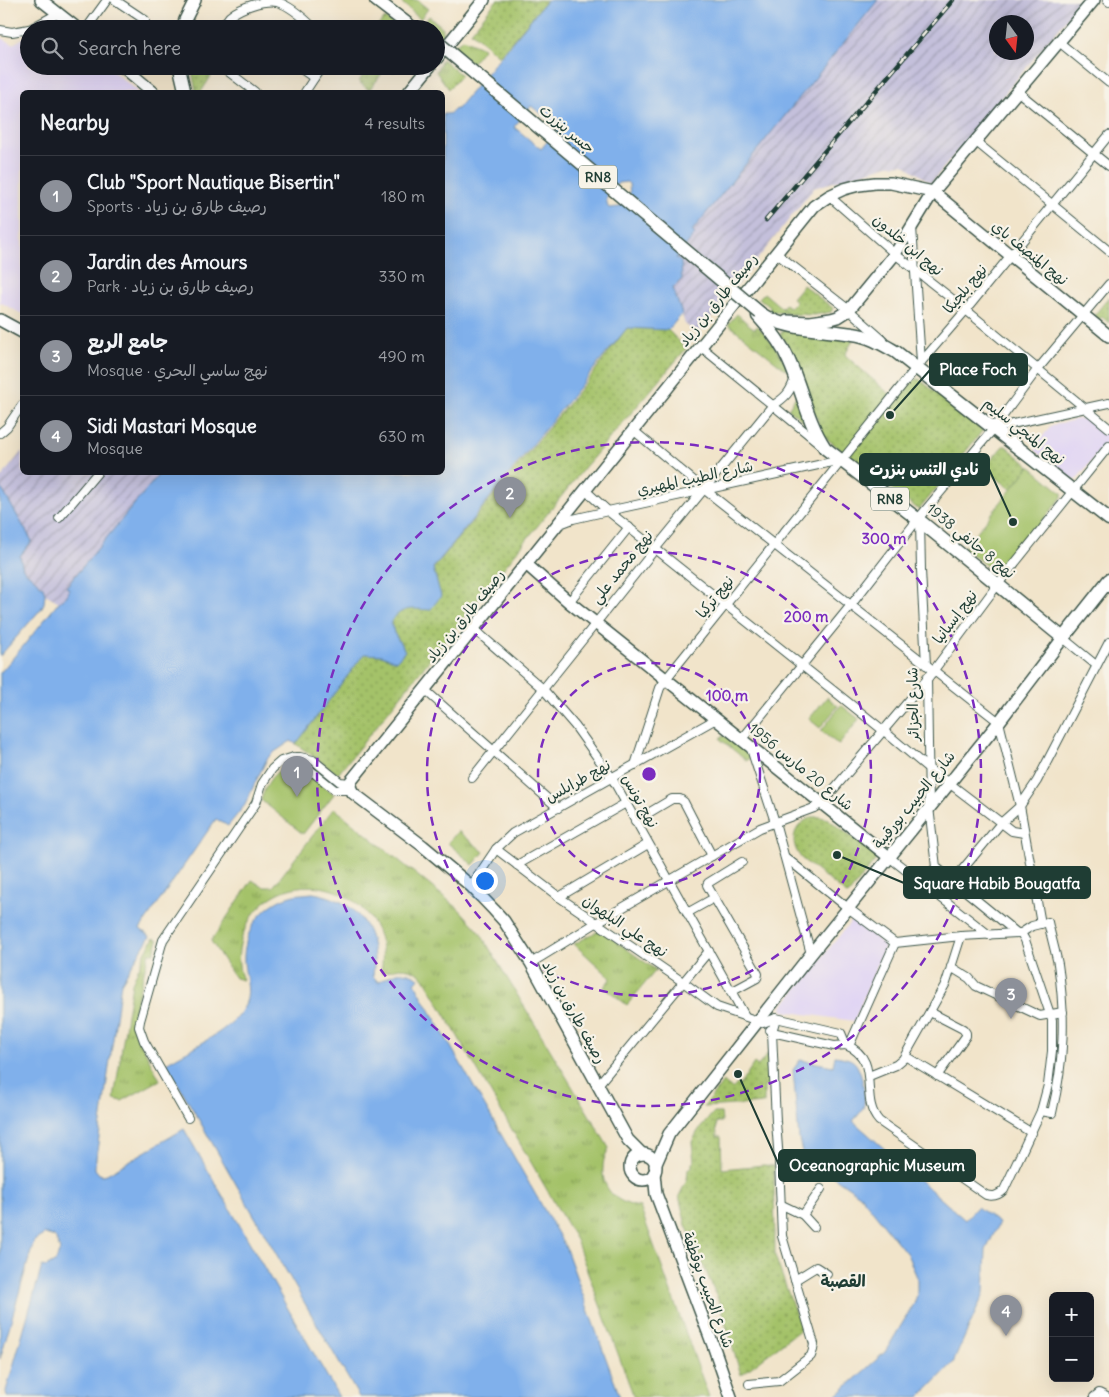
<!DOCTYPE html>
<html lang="en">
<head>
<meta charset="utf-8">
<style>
  body { margin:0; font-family:Delius,"Playpen Sans Arabic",sans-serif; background:#20242c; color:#f1f3f6 }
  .controls { position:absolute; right:15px; bottom:15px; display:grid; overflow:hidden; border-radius:8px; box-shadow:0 5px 20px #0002 }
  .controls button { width:45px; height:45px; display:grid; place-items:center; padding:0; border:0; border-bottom:1px solid #363941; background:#171b24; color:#f1f3f6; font:25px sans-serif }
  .compass { position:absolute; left:989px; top:15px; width:45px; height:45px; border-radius:50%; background:#171b24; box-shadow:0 5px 20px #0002; rotate:165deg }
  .you { position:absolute; left:484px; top:880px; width:18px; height:18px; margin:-12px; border:4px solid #fff; border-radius:50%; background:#1a73e8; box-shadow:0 0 0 8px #1a73e833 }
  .badge { display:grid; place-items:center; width:32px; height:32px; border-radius:50%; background:#8c9099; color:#fff; font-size:16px; font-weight:700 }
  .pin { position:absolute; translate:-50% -41px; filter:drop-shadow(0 1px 2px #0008) }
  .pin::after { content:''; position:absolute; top:26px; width:18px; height:15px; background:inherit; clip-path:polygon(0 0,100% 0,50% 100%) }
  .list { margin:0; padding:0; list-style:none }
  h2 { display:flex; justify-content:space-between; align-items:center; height:65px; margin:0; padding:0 20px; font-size:21px }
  h2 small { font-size:16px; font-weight:400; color:#9ea1a6 }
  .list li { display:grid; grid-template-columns:32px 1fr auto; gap:15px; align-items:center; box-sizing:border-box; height:80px; padding:0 20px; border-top:1px solid #363941 }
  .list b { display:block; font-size:19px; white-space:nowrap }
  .list p { margin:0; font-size:16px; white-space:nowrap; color:#9ea1a6 }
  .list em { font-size:16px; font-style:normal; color:#9ea1a6 }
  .icon { flex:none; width:28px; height:28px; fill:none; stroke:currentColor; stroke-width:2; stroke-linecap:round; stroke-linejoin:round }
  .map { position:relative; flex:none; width:1109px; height:1397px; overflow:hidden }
  .search { position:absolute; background:#171b24; box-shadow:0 5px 20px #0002; left:20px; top:20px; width:425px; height:55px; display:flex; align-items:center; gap:12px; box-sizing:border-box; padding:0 18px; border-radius:28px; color:#9ea1a6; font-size:19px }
  .panel { position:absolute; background:#171b24; box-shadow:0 5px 20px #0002; left:20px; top:90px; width:425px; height:385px; border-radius:8px }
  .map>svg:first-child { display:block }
  .built { fill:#e0d4f4 }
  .industrial { fill:url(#industrial-furrows); fill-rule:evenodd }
  .grass { fill:url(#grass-tufts); stroke:#62804e }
  .park { fill:url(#park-dots); stroke:#62804e }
  .pitch { fill:#a4c269; stroke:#62804e }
  .water { fill:#80b0eb; stroke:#507690; fill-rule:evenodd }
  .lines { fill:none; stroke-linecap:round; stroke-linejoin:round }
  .street-casing { stroke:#3e564a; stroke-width:10 }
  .secondary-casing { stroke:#3e564a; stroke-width:14 }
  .primary-casing { stroke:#3e564a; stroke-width:15 }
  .street { stroke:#fff; stroke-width:8 }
  .secondary { stroke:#fff; stroke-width:11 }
  .primary { stroke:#fff; stroke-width:12 }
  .rail-casing { stroke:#1f3d34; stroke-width:4.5 }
  .rail { stroke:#f7f3e8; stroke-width:2.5; stroke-dasharray:8; stroke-linecap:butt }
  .primary-bridge-casing { stroke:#3e564a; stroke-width:15; stroke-linecap:butt }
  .primary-bridge { stroke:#fff; stroke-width:12 }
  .ring { fill:none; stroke:#7b2cbf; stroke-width:2.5; stroke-dasharray:9 6 }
  .labels { text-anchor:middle; stroke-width:4.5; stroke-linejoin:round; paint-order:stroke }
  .shield { fill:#f7f3e8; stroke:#60746a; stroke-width:1 }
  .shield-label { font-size:14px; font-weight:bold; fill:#1f3d34 }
  .street-label { font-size:15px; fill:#1f3d34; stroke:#f7f3e8 }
  .neighbourhood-label { font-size:16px; font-weight:bold; fill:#1f3d34; stroke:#f7f3e8 }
  .centre { fill:#7b2cbf; stroke:#f7f3e8; stroke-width:2.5 }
  .ring-label { font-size:15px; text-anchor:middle; font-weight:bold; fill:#7b2cbf; stroke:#f7f3e8; stroke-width:4.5; stroke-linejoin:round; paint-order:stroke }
  .leader { fill:none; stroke:#1f3d34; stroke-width:2 }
  .callout-dot { fill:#1f3d34; stroke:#f7f3e8; stroke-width:2 }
  .callout { fill:#1f3d34; stroke:#1f3d34; stroke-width:2 }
  .callout-label { font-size:16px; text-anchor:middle; font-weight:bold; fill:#fff }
</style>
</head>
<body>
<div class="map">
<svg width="1109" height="1397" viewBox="0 0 1109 1397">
  <defs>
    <pattern id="industrial-furrows" width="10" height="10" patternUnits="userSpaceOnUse" patternTransform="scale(1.25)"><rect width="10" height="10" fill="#c4c0db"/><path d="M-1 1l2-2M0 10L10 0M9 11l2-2" fill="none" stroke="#9f9db2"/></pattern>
    <pattern id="grass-tufts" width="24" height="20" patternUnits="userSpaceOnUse" patternTransform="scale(1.25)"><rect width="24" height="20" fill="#a4c269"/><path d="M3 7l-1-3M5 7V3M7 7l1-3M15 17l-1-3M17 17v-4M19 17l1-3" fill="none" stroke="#859f57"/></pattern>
    <pattern id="park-dots" width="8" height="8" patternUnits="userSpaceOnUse" patternTransform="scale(1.25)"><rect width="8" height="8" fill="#a4c269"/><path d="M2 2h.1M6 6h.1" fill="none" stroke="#859f57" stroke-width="1.8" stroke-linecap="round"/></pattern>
  </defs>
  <rect width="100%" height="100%" fill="#f7f3e8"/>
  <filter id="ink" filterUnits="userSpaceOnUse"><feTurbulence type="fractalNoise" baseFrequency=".02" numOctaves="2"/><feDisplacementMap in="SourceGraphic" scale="10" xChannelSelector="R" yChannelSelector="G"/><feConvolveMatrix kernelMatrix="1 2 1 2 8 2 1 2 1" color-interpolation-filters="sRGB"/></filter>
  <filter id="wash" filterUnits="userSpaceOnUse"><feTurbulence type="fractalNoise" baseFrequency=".0096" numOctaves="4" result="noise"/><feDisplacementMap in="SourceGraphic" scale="20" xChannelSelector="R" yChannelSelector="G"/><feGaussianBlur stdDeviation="1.12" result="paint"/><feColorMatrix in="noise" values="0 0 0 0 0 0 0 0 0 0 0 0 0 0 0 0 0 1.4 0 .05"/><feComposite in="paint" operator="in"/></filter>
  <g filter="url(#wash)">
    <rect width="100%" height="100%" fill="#f1e4ca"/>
    <g class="built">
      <polygon points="29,35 29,66 106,66 139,92 22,92 22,314 0,302 0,37 13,44"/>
      <polygon points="1088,417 1109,434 1109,439 1076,480 1071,480 1036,451 1035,446 1052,425"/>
      <polygon points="853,919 885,946 854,1021 783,1011 782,1007"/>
    </g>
    <g class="industrial">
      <path d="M878 0H1082L931 183 904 164 888 165 814 188 698 334 685 324 673 288 682 278 676 258 695 234 691 231ZM996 22H1026V52H996Z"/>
      <polygon points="22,451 22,472 160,473 66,587 69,589 69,593 65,598 59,602 45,594 43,587 23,569 20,556 32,541 0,486 0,479"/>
    </g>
    <g class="grass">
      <polygon points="399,0 417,0 428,9 420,19"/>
      <polygon points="429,16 443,28 442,39 436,34 436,29 430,29 424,23"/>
      <polygon points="385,18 401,29 375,29"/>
      <polygon points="463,39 484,48 472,63 452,47"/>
      <polygon points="442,59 461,75 449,89 436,72"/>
      <polygon points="764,293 789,314 770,311 770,307 759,298"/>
      <polygon points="737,314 754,329 758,326 773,344 788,367 785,369 728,324"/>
      <polygon points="796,396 806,423 788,409"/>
      <polygon points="722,736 731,737 749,752 750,757 747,761 720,739"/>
      <path d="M334 808 459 909 479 931 609 1148C606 1154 603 1160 603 1167 601 1191 619 1204 640 1207L709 1397H634L576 1240 424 978C411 966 399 966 383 973L381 972C385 953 381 934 370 918 338 874 272 875 247 925 241 937 237 951 239 965 239 970 241 975 243 980L235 978 211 941 252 880 263 887H273Z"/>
      <polygon points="458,831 484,852 473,865 448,843"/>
      <polygon points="600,931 603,932 656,970 627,1005 604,987 611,978 574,944 596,932"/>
      <polygon points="154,938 158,940 154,953 149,953 132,1019 136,1021 136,1034 160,1080 122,1101 114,1099 132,983 146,951"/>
    </g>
    <g class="park">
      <polygon points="497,0 547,0 499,56 471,32"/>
      <polygon points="191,66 214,66 215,70 201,92 198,92 196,91"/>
      <polygon points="368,66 398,66 394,72 386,67 378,79 369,90 359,82"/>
      <polygon points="803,285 833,308 831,312 814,315 789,314 782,308 785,304 790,308 796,301 792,298"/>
      <polygon points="1109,297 1109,323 1102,317 1098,321 1093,317"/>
      <polygon points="627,328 668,330 686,349 585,467 338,774 296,744 364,654 382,655 396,661 405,651 394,633 391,621 397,613 441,596 433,569 591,376"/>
      <polygon points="783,330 814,336 853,340 845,355 896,400 913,380 919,379 983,430 919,510 823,436 795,357 780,334"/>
      <polygon points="1003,446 1006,446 1030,466 1011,489 984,468"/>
      <path d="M812 817H820L828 819 878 857 848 895 802 859C788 842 793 825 812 817Z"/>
      <polygon points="768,1053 768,1086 764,1086 764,1103 704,1107 723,1082 732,1089 737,1084 740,1085 754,1063 758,1066"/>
      <polygon points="713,1113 721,1113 722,1122 716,1122 717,1137 721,1137 722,1169 764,1165 774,1166 775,1256 801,1329 741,1375 718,1299 686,1225 679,1196 687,1180 688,1169 692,1168 692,1163 694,1162 692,1142 698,1131"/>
    </g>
    <g class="pitch">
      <polygon points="1030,466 1062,493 1062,497 998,575 964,548"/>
      <polygon points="827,697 838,706 820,728 809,719"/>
      <polygon points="841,705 859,719 839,745 821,731"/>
      <path d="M290 763 296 764 334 794 303 834 261 800C267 781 273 773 290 763Z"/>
    </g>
    <g class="water">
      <path d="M547 0H878L692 231 695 234 676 258 681 262 682 279 673 288 682 314 668 330 627 328 433 568 441 596 430 610C412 609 403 606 391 621L394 633 405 651 396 661 382 655 364 654 296 744 291 741 273 753 267 759 255 783 245 805 228 826 216 819 140 929 150 936 121 983 95 1165V1169L99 1174 103 1175 107 1174 184 1129 339 1397H7L6 1391 42 1266 46 1267 56 1261 60 1250 55 1237 45 1234 34 1241 0 1359V673L24 645 59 602C64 598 69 596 69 589L66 587 160 473 442 472 443 114C448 114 451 114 455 109H457ZM531 106 559 127 541 149 514 127ZM627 182 629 184 630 194 619 207 609 208 608 207 606 198 618 183Z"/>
      <polygon points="0,486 32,541 20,556 23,569 43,587 45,594 44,603 41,609 0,656"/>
      <path d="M313 893C358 900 379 931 373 976L378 982C394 974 402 967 419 978L415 983 423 998 565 1246 620 1397H359L166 1063C189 1049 234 1030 245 1005 252 988 243 973 244 956 245 930 262 906 287 897 295 894 304 894 313 893Z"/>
      <path d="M835 1056C841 1057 850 1058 854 1062 862 1069 867 1099 863 1108 861 1113 856 1117 853 1121L965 1220 977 1207 999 1223 986 1250 984 1293 953 1363 920 1397H835L885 1352 914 1304 917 1295V1277L907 1254 860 1195 803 1156 799 1139 793 1070 800 1060 833 1066Z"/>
    </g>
  </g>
  <g filter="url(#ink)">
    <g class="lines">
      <g class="street-casing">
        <g id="street">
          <polyline points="115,0 145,20"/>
          <polyline points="1107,0 1109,2"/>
          <polyline points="30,29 59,13"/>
          <polyline points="86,29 107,0"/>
          <path d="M221 29C224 25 227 19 230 16 241 7 263 0 277 2 289 5 306 20 315 29"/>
          <polyline points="0,30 12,32 29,29"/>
          <polyline points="1059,42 1109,83"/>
          <polyline points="221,66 255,92"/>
          <polyline points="297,66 314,78"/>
          <polyline points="1017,91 1109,166"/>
          <polyline points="305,92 322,66"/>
          <polyline points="975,141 1109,251"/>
          <polyline points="829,196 895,254 966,310 1109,428"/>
          <polyline points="912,227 921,362"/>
          <polyline points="776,253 849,310 883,340"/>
          <polyline points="700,346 819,443"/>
          <polyline points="994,428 1109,403"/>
          <polyline points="633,430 705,490 999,722 1020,806 1041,924"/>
          <polyline points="0,433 7,427 22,405"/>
          <polyline points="585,490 608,511 884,731 929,769 949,783 1012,831 1024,833"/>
          <polyline points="59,518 98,472"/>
          <polyline points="920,521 921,570 926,665"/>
          <polyline points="560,524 573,519 608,511 841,460"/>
          <polyline points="569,602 629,527"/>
          <polyline points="474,629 543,689 575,726 612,778 745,1016"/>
          <polyline points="1063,638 1096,665"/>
          <polyline points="425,690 558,808"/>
          <polyline points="742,739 851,605 918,519 994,428 1037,370 1109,284"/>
          <polyline points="751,749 775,822 811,954"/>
          <polyline points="294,757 335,790 351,790"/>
          <polyline points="635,765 660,688 666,679 916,368 966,310 1109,135"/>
          <path d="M472 778 656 548 772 406C785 398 791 392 795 377"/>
          <polyline points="635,821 672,799 680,799 684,802 712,856"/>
          <polyline points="496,849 559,897 683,982 717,1007 761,1022"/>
          <polyline points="785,857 848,908 895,943"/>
          <polyline points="889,857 989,935"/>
          <polyline points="517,865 626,803"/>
          <polyline points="936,867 1017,933"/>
          <polyline points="953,881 1001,823 1020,806 1037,781 1109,642"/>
          <polyline points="923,883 936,867 929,807 927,677"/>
          <polyline points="471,886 496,849 513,833 716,719"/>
          <polyline points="559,897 648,844"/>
          <polyline points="687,913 714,898"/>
          <path d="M1021 933 1032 926 1048 922C1051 936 1055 950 1058 964 1066 1017 1064 1061 1052 1113L1041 1111"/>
          <polyline points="531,963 596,923 760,828 814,808 822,803 928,678 998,584 1109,446"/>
          <polyline points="951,967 969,978 976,986 1040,1016 1063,1012"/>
          <polyline points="731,992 757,978 758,974 707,885 708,883 742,862"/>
          <polyline points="930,1012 963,1029 966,1033 966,1036 937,1076"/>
          <polyline points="763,1023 776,1018 841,1033 846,1045"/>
          <polyline points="770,1030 772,1032 834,1046 846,1045"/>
          <path d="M846 1045C883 1060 858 1098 879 1121L986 1195C993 1197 998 1196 1004 1190L1041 1111 1048 1085 1052 1051V1020L1025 940 1021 933H1017L961 936 895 943"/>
          <polyline points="849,1046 895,943"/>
          <polyline points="905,1056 1032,1133"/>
          <polyline points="869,1076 896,1065 903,1059 946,983 961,936"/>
          <polyline points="597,1086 709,951"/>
          <polyline points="188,1118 144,1041 139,1027 140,1021 163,940 256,803 262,784 272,769 281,761 294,757 300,757 313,760 340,782 350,783"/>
          <polyline points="780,1204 803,1215 814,1227"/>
          <polyline points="803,1215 821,1189"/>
          <polyline points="795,1280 816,1267 827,1274"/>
          <polyline points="749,1384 779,1381 811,1356 813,1350 814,1344 782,1236 779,1161 776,1122 772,1032 776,1018"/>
          <polyline points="1094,1397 1099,1393 1107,1397"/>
        </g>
      </g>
      <g class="secondary-casing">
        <g id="secondary">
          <polyline points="41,0 78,29"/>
          <polyline points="182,29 185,20 195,0"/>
          <polyline points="436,59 484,0"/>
          <polyline points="122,66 153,92"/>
          <polyline points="179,66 185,92"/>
          <polyline points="409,92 430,66"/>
          <polyline points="0,320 22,332"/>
          <polyline points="787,321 810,322 831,319 838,317 849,310 895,254 933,192 1094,0"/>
          <polyline points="526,564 569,602 889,857"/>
          <polyline points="642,1154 628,1140 531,963 504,921 494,910 471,886 423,846 353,793 350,787 351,781 814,206 829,196 844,189 859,185 875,183 891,183 933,192 1109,336"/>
          <circle cx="643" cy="1167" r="13"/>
          <polyline points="655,1166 669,1134 811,954 999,722 1063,638"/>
          <polyline points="654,1173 656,1194 713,1345 731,1397"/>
        </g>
      </g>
      <g class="primary-casing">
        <g id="primary">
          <polyline points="376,0 414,29"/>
          <path d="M760 313C785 331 824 329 853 334 869 336 882 344 896 352L1109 519"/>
          <path d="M758 316C770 329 782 344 789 361 802 389 807 421 825 448L920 521 1063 638 1109 580"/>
        </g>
      </g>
      <use href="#street" class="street"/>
      <use href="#secondary" class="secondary"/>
      <use href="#primary" class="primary"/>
      <g class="rail-casing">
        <polyline id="rail" points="766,220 953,0"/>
      </g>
      <use href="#rail" class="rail"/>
      <g class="primary-bridge-casing">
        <polyline id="primary-bridge" points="436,41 760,313"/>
      </g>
      <use href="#primary-bridge" class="primary-bridge"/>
    </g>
  </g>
  <g class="ring">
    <circle cx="649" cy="774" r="111"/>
    <circle cx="649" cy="774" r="222"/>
    <circle cx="649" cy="774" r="332"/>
  </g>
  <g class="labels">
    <g class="shield">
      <rect x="579" y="165.5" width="38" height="23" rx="4"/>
      <rect x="871" y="487.5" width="38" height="23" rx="4"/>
    </g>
    <g class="shield-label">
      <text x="598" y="182">RN8</text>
      <text x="890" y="504">RN8</text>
    </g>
    <g class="street-label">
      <text transform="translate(567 129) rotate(40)" y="5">جسر بنزرت</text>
      <text transform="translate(908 245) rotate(40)" y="5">نهج ابن خلدون</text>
      <text transform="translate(1030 253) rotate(39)" y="5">نهج المنصف باي</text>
      <text transform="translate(965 289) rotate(-50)" y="5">نهج بلجيكا</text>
      <text transform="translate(718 300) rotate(-51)" y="5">رصيف طارق بن زياد</text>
      <text transform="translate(1024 431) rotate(38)" y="5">نهج المنجي سليم</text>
      <text transform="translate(695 478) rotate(-12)" y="5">شارع الطيب المهيري</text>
      <text transform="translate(971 541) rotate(39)" y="5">نهج 8 جانفي 1938</text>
      <text transform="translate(622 567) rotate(-51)" y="5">نهج محمد علي</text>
      <text transform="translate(715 597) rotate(-51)" y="5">نهج تركيا</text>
      <text transform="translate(465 616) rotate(-51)" y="5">رصيف طارق بن زياد</text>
      <text transform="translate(955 617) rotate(-53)" y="5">نهج إسبانيا</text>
      <text transform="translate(913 704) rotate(-91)" y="5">شارع الجزائر</text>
      <text transform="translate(801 767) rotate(39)" y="5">شارع 20 مارس 1956</text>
      <text transform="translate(578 781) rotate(-29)" y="5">نهج طرابلس</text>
      <text transform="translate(914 800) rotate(-51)" y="5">شارع الحبيب بورقيبة</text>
      <text transform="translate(640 801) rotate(61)" y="5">نهج تونس</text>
      <text transform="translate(625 926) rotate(34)" y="5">نهج علي البلهوان</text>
      <text transform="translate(574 1012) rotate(61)" y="5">رصيف طارق بن زياد</text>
      <text transform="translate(708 1290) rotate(70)" y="5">شارع الحبيب بوقطفة</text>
    </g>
    <g class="neighbourhood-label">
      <text x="843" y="1287">القصبة</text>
    </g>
  </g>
  <circle cx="649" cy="774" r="8" class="centre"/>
  <g class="ring-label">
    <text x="884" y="544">300 m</text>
    <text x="806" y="622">200 m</text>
    <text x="727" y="701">100 m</text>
  </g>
  <path class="leader" d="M890 415L930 370M1013 522L989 469M837 855L904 883M738 1074L779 1165"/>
  <g class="callout-dot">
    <circle cx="890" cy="415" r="5"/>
    <circle cx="1013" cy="522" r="5"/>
    <circle cx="837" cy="855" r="5"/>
    <circle cx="738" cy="1074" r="5"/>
  </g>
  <g class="callout">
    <rect x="930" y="354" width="97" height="31" rx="5"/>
    <rect x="860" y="454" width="129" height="31" rx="5"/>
    <rect x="904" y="867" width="186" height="31" rx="5"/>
    <rect x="779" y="1150" width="196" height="31" rx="5"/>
  </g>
  <g class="callout-label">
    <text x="978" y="375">Place Foch</text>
    <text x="924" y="475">نادي التنس بنزرت</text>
    <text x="997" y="889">Square Habib Bougatfa</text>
    <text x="877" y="1171">Oceanographic Museum</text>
  </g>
</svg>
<div class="controls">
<button>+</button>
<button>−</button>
</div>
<svg class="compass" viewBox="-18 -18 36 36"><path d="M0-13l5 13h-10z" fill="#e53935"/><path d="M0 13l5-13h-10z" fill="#9ea1a6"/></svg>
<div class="you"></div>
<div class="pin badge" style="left:297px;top:797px">1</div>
<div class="pin badge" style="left:510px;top:518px">2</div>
<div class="pin badge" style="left:1011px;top:1019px">3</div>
<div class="pin badge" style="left:1006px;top:1336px">4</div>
<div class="search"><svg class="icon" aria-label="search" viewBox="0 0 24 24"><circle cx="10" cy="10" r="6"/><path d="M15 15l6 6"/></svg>Search here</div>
<section class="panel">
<h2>Nearby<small>4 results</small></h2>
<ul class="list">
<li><span class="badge">1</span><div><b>Club &quot;Sport Nautique Bisertin&quot;</b><p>Sports · رصيف طارق بن زياد</p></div><em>180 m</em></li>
<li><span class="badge">2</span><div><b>Jardin des Amours</b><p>Park · رصيف طارق بن زياد</p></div><em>330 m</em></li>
<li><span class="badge">3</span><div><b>جامع الربع</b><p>Mosque · نهج ساسي البحري</p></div><em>490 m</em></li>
<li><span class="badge">4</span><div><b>Sidi Mastari Mosque</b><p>Mosque</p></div><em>630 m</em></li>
</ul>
</section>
</div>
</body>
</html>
